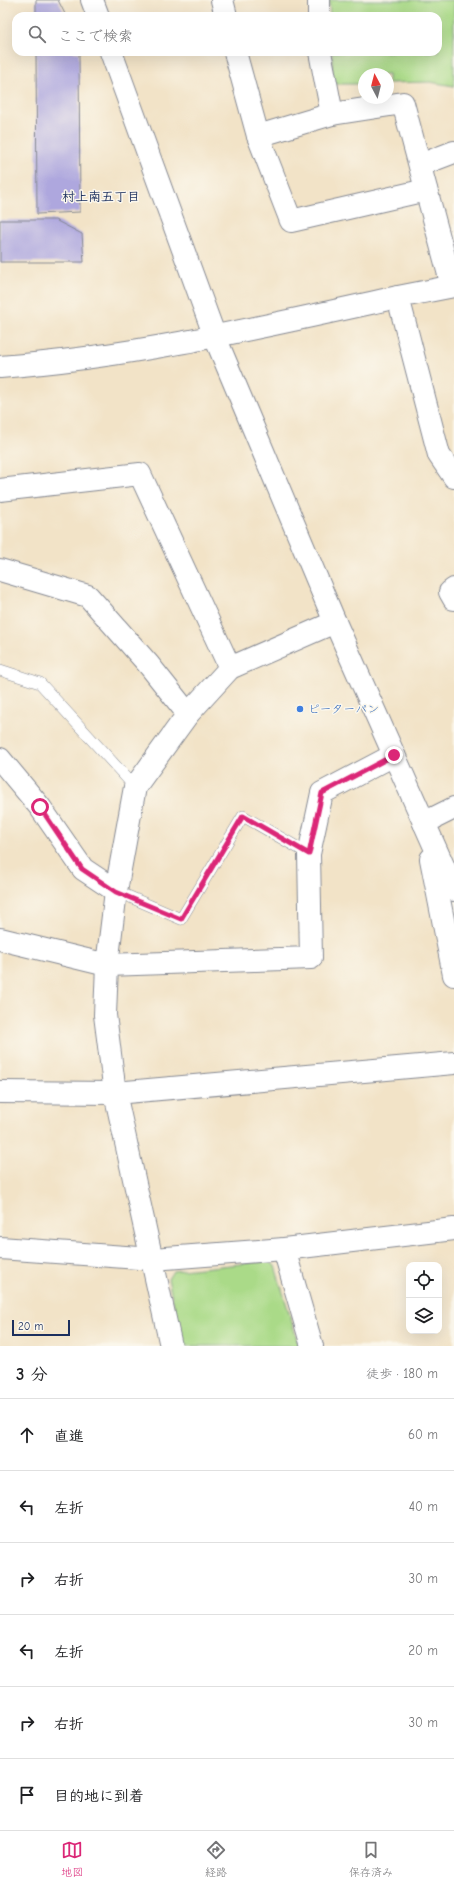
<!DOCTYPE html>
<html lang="ja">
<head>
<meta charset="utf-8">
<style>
  body { margin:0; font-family:"Comic Neue","Klee One",sans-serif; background:#f2f2f2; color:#202124 }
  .controls { position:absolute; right:12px; bottom:12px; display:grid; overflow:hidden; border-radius:8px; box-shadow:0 4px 16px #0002 }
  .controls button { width:36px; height:36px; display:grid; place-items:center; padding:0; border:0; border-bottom:1px solid #e0e0e0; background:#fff; color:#202124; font:20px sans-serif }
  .compass { position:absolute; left:358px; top:68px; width:36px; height:36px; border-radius:50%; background:#fff; box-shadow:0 4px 16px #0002; rotate:353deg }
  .scale { position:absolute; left:12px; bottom:10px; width:58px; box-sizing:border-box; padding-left:4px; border:2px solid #1b2f5e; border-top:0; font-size:11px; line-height:14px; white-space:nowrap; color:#1b2f5e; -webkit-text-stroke:3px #fbf7ec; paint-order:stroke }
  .stop { position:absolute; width:12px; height:12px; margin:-9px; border:3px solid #db2777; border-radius:50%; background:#fff }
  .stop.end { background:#db2777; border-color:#fff; box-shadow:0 1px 4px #0008 }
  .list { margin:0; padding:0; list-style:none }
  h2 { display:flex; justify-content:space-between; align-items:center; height:52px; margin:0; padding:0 16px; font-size:17px }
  h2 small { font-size:13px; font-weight:400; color:#757577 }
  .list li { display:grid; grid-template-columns:26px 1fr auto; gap:12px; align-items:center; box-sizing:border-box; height:72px; padding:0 16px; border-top:1px solid #e0e0e0 }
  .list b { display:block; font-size:15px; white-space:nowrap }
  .list em { font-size:13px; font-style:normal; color:#757577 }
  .icon { flex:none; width:22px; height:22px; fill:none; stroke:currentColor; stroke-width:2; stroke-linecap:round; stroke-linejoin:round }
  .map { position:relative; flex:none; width:454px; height:1346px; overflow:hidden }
  .search { position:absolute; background:#fff; box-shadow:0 4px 16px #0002; left:12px; right:12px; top:12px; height:44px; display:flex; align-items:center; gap:10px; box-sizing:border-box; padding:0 14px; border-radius:12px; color:#757577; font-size:15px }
  .sheet { height:484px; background:#fff }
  nav { display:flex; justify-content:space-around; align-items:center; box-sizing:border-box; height:56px; border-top:1px solid #e0e0e0; background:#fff; font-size:11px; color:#757577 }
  nav a { display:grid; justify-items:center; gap:2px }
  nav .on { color:#db2777 }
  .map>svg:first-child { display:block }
  .green { fill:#aada88; stroke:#628473 }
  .building { fill:#aea7de }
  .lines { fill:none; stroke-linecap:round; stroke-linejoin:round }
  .service-casing { stroke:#868992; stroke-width:12 }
  .minor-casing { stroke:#868992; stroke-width:24 }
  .tertiary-casing { stroke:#868992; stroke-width:24 }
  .service { stroke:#fff; stroke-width:11 }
  .minor { stroke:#fff; stroke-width:22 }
  .tertiary { stroke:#fff; stroke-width:22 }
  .route { stroke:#db2777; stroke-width:5 }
  .shop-dot { fill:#3f7fe0; stroke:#fbf7ec; stroke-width:1.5 }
  .labels { text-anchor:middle; stroke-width:3; stroke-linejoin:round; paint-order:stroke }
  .shop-label { font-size:12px; fill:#366cbe; stroke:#fbf7ec; text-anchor:start }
  .neighbourhood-label { font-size:13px; font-weight:bold; fill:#1b2f5e; stroke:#fbf7ec }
</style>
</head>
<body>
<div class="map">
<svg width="454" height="1346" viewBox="0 0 454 1346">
  <rect width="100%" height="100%" fill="#fbf7ec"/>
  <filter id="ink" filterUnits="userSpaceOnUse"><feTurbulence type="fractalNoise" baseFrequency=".025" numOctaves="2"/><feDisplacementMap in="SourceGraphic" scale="8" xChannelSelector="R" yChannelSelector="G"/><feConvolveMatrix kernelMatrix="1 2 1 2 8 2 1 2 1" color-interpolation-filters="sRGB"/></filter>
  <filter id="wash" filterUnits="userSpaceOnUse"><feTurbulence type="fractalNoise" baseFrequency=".012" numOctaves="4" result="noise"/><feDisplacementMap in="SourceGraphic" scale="16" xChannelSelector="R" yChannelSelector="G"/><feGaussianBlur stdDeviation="0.9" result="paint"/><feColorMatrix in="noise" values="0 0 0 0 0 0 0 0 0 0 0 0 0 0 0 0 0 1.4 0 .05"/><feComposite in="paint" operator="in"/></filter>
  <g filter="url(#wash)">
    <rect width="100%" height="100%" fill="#f2e3c7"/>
    <g class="green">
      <polygon points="329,0 454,0 454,86 430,82 388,83 388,74 364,74 364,84 333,84 332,52 438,52 438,16 330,16"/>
      <polygon points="269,1261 275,1266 299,1346 183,1346 168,1279 173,1271"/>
    </g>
    <g id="blocks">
      <g class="building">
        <polygon points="36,0 58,0 66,16 36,16"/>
        <polygon points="36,52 79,52 80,212 37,214"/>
        <polygon points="0,220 55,220 82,234 84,262 0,262"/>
      </g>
    </g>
  </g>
  <g filter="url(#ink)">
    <use href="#blocks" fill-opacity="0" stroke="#868992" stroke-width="1"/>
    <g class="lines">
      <g class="service-casing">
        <g id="service">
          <polyline points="0,670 40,683 135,787"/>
          <polyline points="116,891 181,919 243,816 309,854"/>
        </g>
      </g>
      <g class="minor-casing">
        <g id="minor">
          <polyline points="222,0 226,16"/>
          <polyline points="319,0 319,16"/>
          <polyline points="235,52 258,136 291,221 426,190"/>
          <polyline points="320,52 332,114"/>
          <polyline points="258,136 332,114 403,103 452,286"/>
          <polyline points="420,165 454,152"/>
          <polyline points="454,286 398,297 439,455 454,477"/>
          <polyline points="0,490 140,474 230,668"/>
          <polyline points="0,570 88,596 149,665 188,714"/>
          <polyline points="454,589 450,592 454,599"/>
          <polyline points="0,759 40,807 83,869 116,891"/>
          <polyline points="424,823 454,808"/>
          <polyline points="0,939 107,965 311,958 309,854 322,793 394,755"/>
          <polyline points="0,1092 115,1093 454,1063"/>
          <polyline points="0,1248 153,1259 284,1249 454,1229"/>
          <polyline points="284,1249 312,1346"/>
          <polyline points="171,1346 115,1093 105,1015 107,965 116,891 135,787 188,714 230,668 335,622"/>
        </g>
      </g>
      <g class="tertiary-casing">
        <g id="tertiary">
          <polyline points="92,0 98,16"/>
          <polyline points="111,52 215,337 335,622 454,890"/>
          <path d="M0 367C135 357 266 326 398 297"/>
          <polyline points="431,859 454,975"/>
        </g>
      </g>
      <use href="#service" class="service"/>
      <use href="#minor" class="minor"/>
      <use href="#tertiary" class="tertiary"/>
    </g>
  </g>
  <g class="lines" filter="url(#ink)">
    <polyline class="route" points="40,807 82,869 116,892 181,919 243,816 309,854 322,793 394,755"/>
  </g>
  <circle class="shop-dot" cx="300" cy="709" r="4"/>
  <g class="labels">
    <g class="shop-label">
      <text x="308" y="713">ピーターパン</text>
    </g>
    <g class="neighbourhood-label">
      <text x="101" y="201">村上南五丁目</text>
    </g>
  </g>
</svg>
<div class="controls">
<button><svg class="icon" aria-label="locate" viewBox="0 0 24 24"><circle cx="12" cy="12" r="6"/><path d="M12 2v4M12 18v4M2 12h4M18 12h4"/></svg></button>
<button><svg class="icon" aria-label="layers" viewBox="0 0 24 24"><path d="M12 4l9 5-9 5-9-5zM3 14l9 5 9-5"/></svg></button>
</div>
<svg class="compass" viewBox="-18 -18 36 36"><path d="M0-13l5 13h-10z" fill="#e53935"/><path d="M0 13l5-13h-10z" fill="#757577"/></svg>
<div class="scale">20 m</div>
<div class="stop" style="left:40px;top:807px"></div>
<div class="stop end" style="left:394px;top:755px"></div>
<div class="search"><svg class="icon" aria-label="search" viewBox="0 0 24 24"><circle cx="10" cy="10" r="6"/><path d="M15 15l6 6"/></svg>ここで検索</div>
</div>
<section class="sheet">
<h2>3 分<small>徒歩 · 180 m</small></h2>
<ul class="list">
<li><svg class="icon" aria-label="ahead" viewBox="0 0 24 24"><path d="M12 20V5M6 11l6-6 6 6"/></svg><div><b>直進</b></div><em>60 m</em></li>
<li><svg class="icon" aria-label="left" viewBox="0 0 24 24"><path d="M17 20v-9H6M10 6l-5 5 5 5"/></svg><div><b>左折</b></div><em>40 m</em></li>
<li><svg class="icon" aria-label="right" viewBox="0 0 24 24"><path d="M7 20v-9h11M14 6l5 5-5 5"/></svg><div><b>右折</b></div><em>30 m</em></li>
<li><svg class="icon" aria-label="left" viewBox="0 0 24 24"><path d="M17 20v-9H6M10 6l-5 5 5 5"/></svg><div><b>左折</b></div><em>20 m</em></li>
<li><svg class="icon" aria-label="right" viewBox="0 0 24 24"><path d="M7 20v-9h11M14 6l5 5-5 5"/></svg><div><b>右折</b></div><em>30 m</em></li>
<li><svg class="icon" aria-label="arrive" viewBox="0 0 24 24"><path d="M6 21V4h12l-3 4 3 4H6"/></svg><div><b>目的地に到着</b></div></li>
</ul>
</section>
<nav>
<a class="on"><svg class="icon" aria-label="map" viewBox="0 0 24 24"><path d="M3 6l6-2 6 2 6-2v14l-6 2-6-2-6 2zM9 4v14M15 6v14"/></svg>地図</a>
<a><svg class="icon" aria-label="directions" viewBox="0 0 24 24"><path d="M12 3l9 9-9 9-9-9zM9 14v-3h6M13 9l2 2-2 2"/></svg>経路</a>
<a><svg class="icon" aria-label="saved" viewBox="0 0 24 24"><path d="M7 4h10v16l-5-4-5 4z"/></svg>保存済み</a>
</nav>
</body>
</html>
